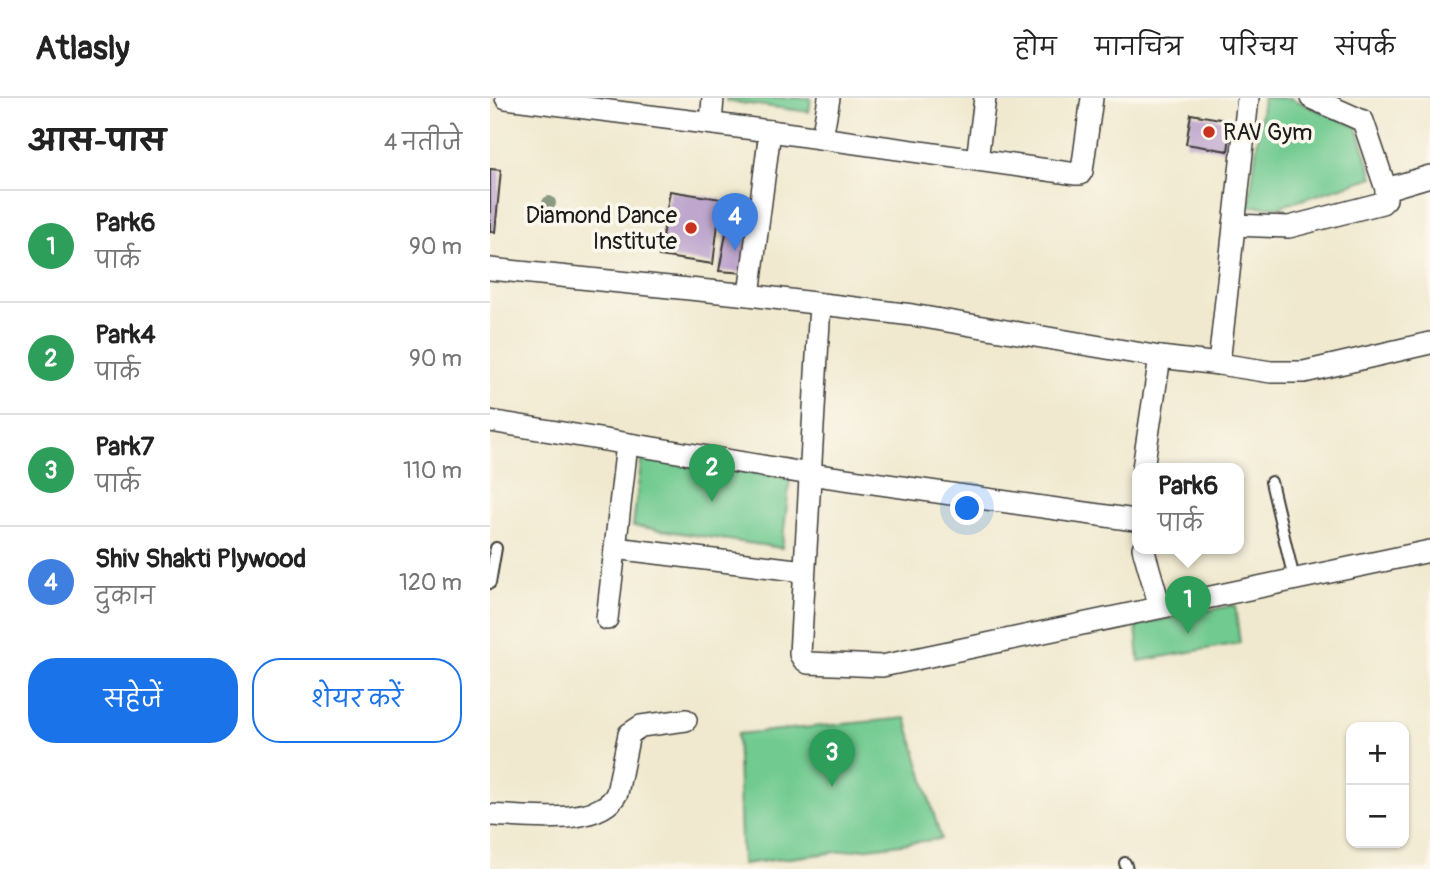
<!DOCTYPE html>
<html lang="hi">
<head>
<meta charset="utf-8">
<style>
  body { margin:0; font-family:Pangolin,"Playpen Sans Deva",sans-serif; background:#f6f6f6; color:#222 }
  .controls { position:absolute; right:21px; bottom:21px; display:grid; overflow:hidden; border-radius:14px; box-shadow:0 2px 5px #0004 }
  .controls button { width:63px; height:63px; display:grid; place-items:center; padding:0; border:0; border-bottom:2px solid #e0e0e0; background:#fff; color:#222; font:35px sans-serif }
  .you { position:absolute; left:478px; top:411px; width:24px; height:24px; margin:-18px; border:5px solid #fff; border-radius:50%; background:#1a73e8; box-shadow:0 0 0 10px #1a73e833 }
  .badge { display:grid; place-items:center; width:46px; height:46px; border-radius:50%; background:#1a73e8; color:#fff; font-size:23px; font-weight:700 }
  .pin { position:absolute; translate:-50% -58px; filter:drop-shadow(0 2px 4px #0008) }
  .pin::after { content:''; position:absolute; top:37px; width:24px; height:21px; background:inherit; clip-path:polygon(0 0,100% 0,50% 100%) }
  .popup { position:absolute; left:642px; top:365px; width:112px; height:91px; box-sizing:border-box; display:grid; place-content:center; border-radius:14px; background:#fff; filter:drop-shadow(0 2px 5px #0005); font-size:23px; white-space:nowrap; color:#767676 }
  .popup b { font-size:26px; color:#222 }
  .popup::after { content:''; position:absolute; left:50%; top:100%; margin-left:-14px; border:14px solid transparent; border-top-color:#fff }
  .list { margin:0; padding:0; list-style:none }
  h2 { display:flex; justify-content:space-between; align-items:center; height:91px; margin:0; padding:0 28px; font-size:30px }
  h2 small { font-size:23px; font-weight:400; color:#767676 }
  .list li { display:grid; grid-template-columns:46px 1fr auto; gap:21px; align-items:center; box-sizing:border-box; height:112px; padding:0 28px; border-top:2px solid #e0e0e0 }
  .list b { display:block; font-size:26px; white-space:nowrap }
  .list p { margin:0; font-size:23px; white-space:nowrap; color:#767676 }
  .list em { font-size:23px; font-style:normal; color:#767676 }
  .actions { display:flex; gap:14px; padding:21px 28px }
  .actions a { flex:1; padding:16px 0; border:2px solid #1a73e8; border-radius:28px; text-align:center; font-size:24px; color:#1a73e8 }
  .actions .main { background:#1a73e8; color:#fff }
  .map { position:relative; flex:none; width:940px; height:771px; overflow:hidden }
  header { display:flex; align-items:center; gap:42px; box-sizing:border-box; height:98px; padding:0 35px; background:#fff; border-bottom:2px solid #e0e0e0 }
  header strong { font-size:33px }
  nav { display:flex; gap:38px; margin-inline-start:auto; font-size:24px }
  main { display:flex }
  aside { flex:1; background:#fff }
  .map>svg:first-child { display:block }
  .green { fill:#71ca90; stroke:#467356; stroke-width:2 }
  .building { fill:#bea6cd }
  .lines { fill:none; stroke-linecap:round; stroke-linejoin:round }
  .lane-casing { stroke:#3c3b37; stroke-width:14 }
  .street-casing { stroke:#3c3b37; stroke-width:24 }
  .lane { stroke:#fff; stroke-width:10 }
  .street { stroke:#fff; stroke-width:21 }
  .tree { fill:#8c9a83 }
  .poi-dot { fill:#c8321e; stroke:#fbf7ec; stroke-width:2.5 }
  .labels { text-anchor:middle; stroke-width:7; stroke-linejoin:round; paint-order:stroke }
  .poi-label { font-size:23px; fill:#1c1c1c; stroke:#fbf7ec; text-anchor:start }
</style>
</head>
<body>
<header>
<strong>Atlasly</strong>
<nav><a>होम</a><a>मानचित्र</a><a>परिचय</a><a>संपर्क</a></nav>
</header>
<main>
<aside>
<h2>आस-पास<small>4 नतीजे</small></h2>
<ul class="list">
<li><span class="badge" style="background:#2e9e5b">1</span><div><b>Park6</b><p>पार्क</p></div><em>90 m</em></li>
<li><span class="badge" style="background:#2e9e5b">2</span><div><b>Park4</b><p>पार्क</p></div><em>90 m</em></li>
<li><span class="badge" style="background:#2e9e5b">3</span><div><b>Park7</b><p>पार्क</p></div><em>110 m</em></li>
<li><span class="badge" style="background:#3f7fe0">4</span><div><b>Shiv Shakti Plywood</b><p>दुकान</p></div><em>120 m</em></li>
</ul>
<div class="actions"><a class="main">सहेजें</a><a>शेयर करें</a></div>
</aside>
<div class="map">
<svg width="940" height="771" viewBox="0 0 940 771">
  <rect width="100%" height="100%" fill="#fbf7ec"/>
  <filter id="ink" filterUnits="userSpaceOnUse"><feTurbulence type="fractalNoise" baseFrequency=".0143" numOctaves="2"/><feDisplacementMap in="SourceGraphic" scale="14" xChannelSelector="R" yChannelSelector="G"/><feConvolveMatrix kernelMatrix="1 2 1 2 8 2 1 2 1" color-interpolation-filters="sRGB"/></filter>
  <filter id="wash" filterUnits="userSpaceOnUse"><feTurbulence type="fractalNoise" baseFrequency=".00686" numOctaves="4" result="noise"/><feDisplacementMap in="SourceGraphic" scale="28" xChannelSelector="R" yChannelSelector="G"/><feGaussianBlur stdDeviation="1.57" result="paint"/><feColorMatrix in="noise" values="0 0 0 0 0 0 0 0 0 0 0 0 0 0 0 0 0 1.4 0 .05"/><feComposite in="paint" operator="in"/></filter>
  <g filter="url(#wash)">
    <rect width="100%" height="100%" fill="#f0e9cf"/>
    <g class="green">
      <polygon points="236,0 321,0 319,14 236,3"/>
      <polygon points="773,0 800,0 867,29 883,79 789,109 759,108"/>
      <polygon points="152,358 300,380 292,450 143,428"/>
      <polygon points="745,507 750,545 649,563 646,527"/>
      <polygon points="416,620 451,741 252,766 247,636"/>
    </g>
    <g id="blocks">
      <g class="building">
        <polygon points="701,16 742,23 738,53 696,46"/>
        <polygon points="0,71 11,72 5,134 0,133"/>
        <polygon points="180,93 231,101 223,166 169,158"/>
        <polygon points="237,130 258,134 255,175 229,173"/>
      </g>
    </g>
  </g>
  <g filter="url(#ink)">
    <use href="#blocks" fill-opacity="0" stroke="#3c3b37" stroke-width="2"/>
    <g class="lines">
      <g class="lane-casing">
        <g id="lane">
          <polyline points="781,384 804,481"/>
          <polyline points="0,485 6,450"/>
          <polyline points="635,765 637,771"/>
        </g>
      </g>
      <g class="street-casing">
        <g id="street">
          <polyline points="16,0 280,33 586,76 590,76 592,73 602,0"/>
          <polyline points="221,25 223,0"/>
          <polyline points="332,40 339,0"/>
          <polyline points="487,62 495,0"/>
          <polyline points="896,91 940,78"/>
          <polyline points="744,127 799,129 892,105 896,101 896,91 873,23 821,0"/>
          <polyline points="0,171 259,197 422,217 670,259 729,266 781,274 814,274 940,245"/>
          <polyline points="259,197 280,33"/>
          <polyline points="330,206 310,556 313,561 318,565 392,568 940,453"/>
          <polyline points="729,266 758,0"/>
          <polyline points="0,323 320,376 645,422"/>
          <polyline points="653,370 670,259"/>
          <polyline points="125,450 314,473"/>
          <polyline points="653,450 670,509"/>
          <polyline points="117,521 137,346"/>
          <path d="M0 717C32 718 110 730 127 695L139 636 151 628 196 622"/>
        </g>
      </g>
      <use href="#lane" class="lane"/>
      <use href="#street" class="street"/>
    </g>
    <circle class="tree" cx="59" cy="105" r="7"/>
  </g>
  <g class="poi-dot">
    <circle cx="719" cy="34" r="7"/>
    <circle cx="201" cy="130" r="7"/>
  </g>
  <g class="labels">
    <g class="poi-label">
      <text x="733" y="42">RAV Gym</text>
      <text x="187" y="125" text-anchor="end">Diamond Dance<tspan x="187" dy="26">Institute</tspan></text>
    </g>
  </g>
</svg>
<div class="controls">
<button>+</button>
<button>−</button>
</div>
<div class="you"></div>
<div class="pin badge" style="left:698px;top:536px;background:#2e9e5b">1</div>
<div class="popup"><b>Park6</b>पार्क</div>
<div class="pin badge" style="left:222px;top:404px;background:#2e9e5b">2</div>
<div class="pin badge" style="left:342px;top:689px;background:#2e9e5b">3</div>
<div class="pin badge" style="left:245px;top:153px;background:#3f7fe0">4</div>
</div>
</main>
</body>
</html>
